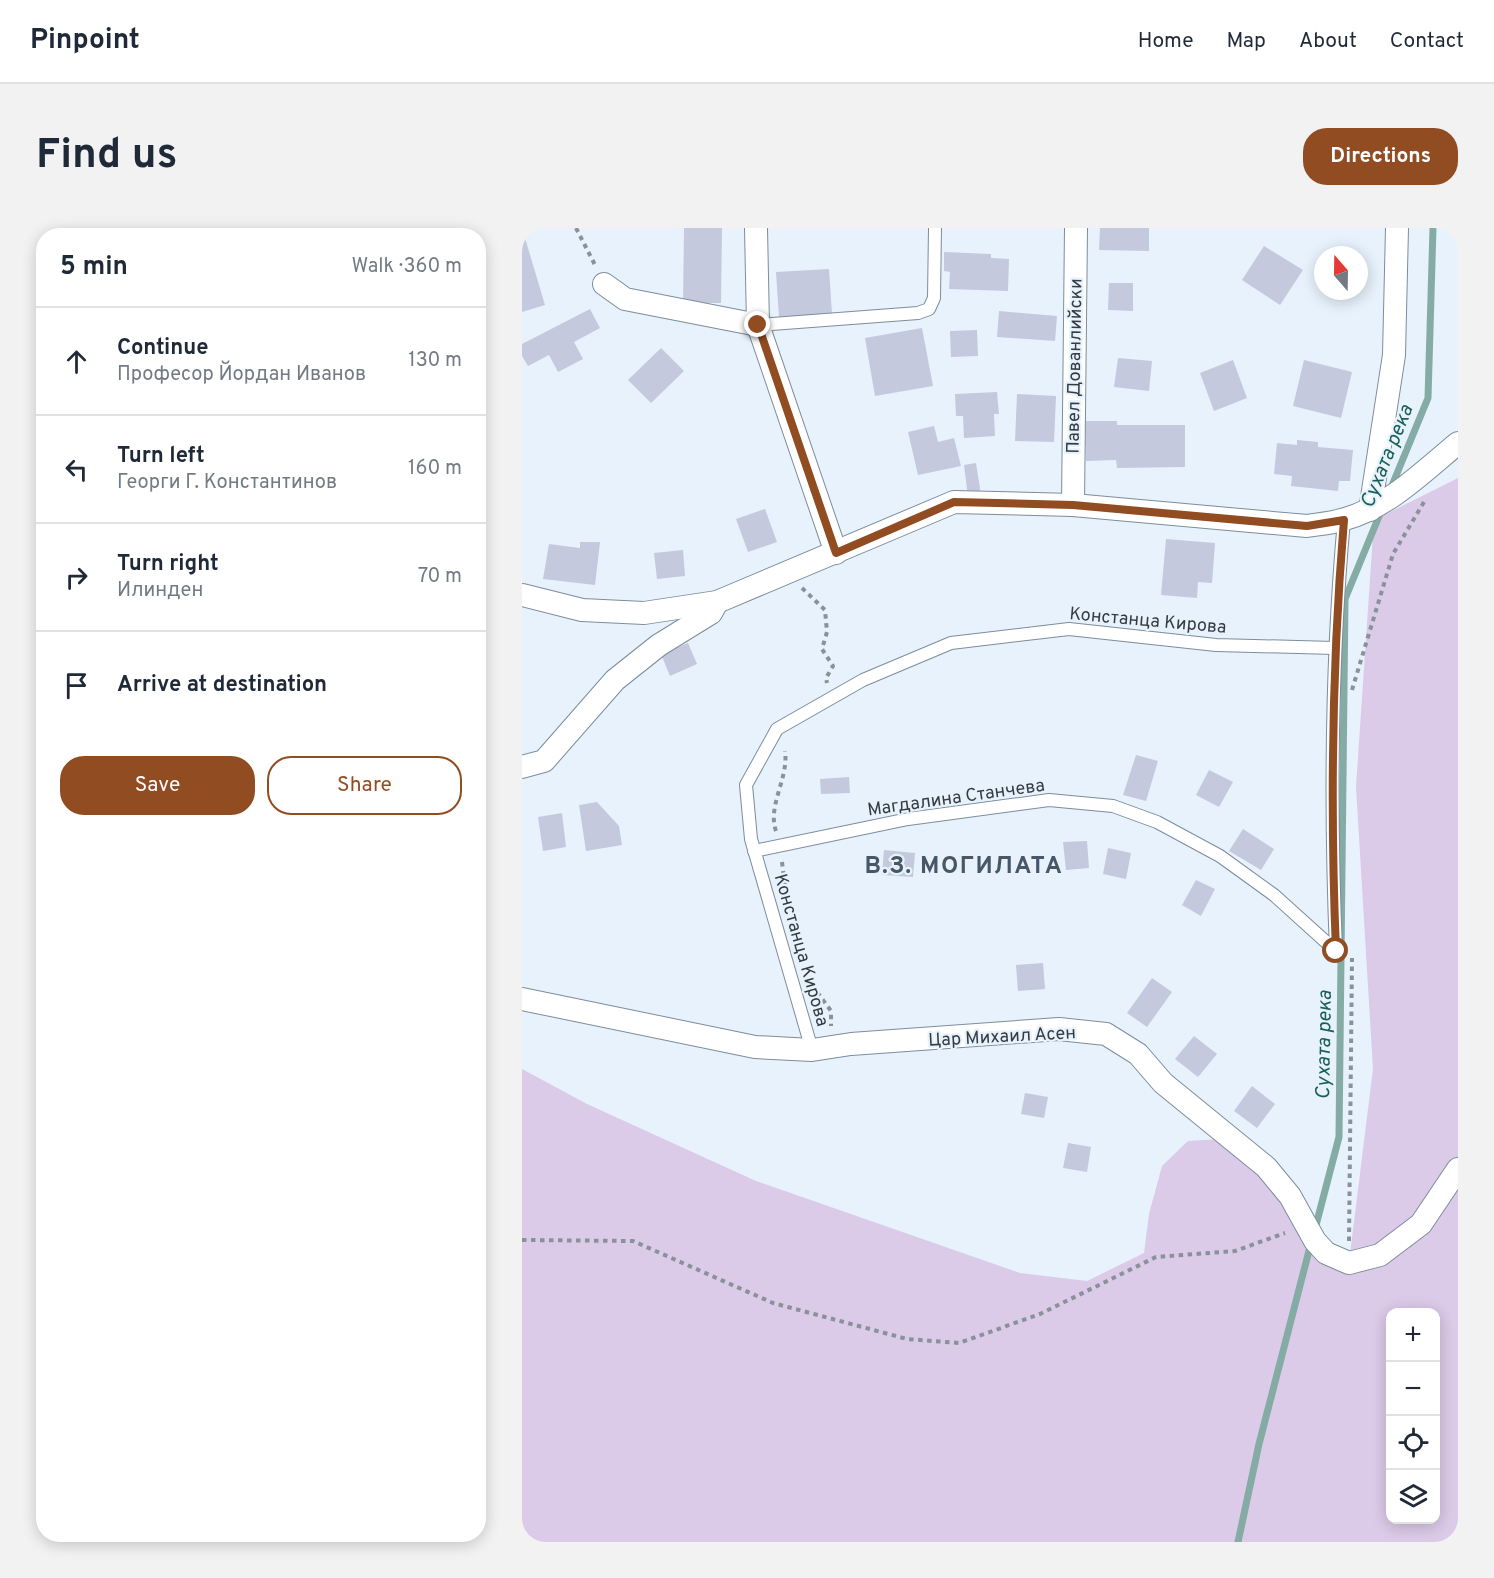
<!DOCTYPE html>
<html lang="en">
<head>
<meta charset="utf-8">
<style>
  body { margin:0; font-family:Overpass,sans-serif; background:#f2f2f3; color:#1f2937 }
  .controls { position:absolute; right:18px; bottom:18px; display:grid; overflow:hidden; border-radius:12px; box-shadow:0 3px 15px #0003 }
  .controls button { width:54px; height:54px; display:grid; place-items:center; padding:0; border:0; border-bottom:2px solid #e0e1e3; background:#fff; color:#1f2937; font:30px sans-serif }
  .compass { position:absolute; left:792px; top:18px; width:54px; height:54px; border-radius:50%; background:#fff; box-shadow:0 3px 15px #0003; rotate:340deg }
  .stop { position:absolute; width:18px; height:18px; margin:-14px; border:4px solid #914c22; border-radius:50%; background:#fff }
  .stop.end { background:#914c22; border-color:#fff; box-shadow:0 2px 6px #0008 }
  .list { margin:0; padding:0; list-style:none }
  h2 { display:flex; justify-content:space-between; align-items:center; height:78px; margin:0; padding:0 24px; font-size:26px }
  h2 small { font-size:20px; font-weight:400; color:#747a83 }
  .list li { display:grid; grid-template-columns:39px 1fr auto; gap:18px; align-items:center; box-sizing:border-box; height:108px; padding:0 24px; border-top:2px solid #e0e1e3 }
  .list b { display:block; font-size:22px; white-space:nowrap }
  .list p { margin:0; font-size:20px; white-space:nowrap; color:#747a83 }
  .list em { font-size:20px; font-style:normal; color:#747a83 }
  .actions { display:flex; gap:12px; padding:18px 24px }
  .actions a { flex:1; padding:14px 0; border:2px solid #914c22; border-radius:24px; text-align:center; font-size:21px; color:#914c22 }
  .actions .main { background:#914c22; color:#fff }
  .icon { flex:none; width:33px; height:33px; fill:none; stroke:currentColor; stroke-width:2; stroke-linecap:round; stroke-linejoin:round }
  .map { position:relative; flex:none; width:936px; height:1314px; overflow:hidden; border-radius:24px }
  header { display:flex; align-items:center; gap:36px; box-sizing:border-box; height:84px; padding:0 30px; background:#fff; border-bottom:2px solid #e0e1e3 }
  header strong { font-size:28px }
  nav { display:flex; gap:33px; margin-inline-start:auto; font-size:21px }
  .intro { display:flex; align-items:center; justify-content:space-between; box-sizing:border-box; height:144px; padding:0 36px }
  h1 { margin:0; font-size:42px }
  .button { padding:15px 27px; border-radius:24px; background:#914c22; color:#fff; font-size:21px; font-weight:700 }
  main { display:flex; gap:36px; padding:0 36px }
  aside { flex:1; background:#fff; border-radius:24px; box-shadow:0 3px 15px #0003 }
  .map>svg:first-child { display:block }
  .green { fill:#dbcae8; fill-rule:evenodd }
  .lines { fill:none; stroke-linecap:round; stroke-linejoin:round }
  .stream { stroke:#84aca5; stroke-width:7 }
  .building { fill:#c5c9de }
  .service-casing { stroke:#7c8d9c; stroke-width:14 }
  .minor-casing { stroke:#7c8d9c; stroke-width:24 }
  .path { stroke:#89929a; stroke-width:4; stroke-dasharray:4.5 4.5; stroke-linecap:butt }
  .service { stroke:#fff; stroke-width:12 }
  .minor { stroke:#fff; stroke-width:22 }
  .route { stroke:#914c22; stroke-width:8 }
  .labels { text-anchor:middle; stroke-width:4.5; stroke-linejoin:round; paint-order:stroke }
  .street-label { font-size:18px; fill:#343c42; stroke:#e7f2fc }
  .water-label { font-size:20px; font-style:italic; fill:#1a6054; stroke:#e7f2fc }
  .district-label { font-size:24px; font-weight:bold; letter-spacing:1.5px; fill:#475765; stroke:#e7f2fc }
</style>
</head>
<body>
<header>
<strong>Pinpoint</strong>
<nav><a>Home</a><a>Map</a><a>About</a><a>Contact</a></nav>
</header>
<div class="intro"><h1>Find us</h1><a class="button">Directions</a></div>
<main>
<aside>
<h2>5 min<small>Walk · 360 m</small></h2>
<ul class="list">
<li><svg class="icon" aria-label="ahead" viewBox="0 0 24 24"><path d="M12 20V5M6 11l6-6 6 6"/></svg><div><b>Continue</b><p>Професор Йордан Иванов</p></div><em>130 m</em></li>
<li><svg class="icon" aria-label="left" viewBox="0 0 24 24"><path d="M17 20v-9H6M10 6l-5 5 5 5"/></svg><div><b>Turn left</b><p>Георги Г. Константинов</p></div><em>160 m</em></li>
<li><svg class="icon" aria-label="right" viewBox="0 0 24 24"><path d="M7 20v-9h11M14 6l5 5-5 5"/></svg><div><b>Turn right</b><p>Илинден</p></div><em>70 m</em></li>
<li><svg class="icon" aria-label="arrive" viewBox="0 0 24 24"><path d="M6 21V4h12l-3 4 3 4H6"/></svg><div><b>Arrive at destination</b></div></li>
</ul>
<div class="actions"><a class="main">Save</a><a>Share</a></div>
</aside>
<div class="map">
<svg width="936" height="1314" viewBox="0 0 936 1314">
  <rect width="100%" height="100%" fill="#e7f2fc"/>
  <path class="green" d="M936 250V1314H0V841L65 876 234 953 498 1045 565 1053 622 1025 627 986 640 938 666 913 715 910 827 1034 851 841 834 559 852 292ZM868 1084H914V1292H868Z"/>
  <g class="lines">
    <g class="stream">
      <polyline points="869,260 906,170 911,0"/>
      <polyline points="793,1001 817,909 823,371 860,281"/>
      <polyline points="716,1314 737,1216 789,1015"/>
    </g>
  </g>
  <g class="building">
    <polygon points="0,0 23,77 0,84"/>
    <polygon points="162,0 200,0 199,75 161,75"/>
    <polygon points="578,0 627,0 627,23 577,22"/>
    <polygon points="742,18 781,42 758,77 720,52"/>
    <polygon points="422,24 469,26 469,30 487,31 486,63 427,61 428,44 422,43"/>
    <polygon points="307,41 310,86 257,89 254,44"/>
    <polygon points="587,55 611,55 611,83 586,82"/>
    <polygon points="68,81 78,100 52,114 61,131 36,144 27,127 6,138 0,128 0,116"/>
    <polygon points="477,83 535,88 533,113 475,109"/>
    <polygon points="400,100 411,158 353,168 343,110"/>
    <polygon points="455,102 456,128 429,129 428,103"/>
    <polygon points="139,120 162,143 129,175 106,152"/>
    <polygon points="596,130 630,133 627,163 592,159"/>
    <polygon points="711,132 725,170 692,183 678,145"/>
    <polygon points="782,132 830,144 819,190 771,178"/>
    <polygon points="475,164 477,186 472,186 473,208 442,210 441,188 434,188 433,166"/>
    <polygon points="495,166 534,168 532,214 493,213"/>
    <polygon points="563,193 595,193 595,197 663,197 663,239 595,240 594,232 564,233"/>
    <polygon points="412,198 416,214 432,210 439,238 396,247 386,204"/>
    <polygon points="775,212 796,214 796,219 831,222 828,253 817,253 816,263 769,258 770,248 752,246 755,215 775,217"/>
    <polygon points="454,235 459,267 446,269 442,237"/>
    <polygon points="243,281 255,314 226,324 214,291"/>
    <polygon points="644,311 693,315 690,355 676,354 675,370 639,367"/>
    <polygon points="58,314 78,314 73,357 21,351 27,316 58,320"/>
    <polygon points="161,322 163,348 135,351 132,325"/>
    <polygon points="166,415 175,436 148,448 139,426"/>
    <polygon points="614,527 636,533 624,573 601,567"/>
    <polygon points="687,542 711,554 697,579 674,567"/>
    <polygon points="327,549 328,565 299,566 298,551"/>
    <polygon points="75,574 97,598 100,617 64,623 57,577"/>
    <polygon points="40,585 44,619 21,623 16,589"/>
    <polygon points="721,601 752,621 739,642 707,623"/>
    <polygon points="565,613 567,640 544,642 541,614"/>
    <polygon points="586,620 609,625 604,651 581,646"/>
    <polygon points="362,622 393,625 391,649 360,647"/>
    <polygon points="674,652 693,661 679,688 660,677"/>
    <polygon points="521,735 523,761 496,763 494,737"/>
    <polygon points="630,750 650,764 625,799 605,785"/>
    <polygon points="672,808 695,826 676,849 653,831"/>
    <polygon points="730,858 753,876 735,900 712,883"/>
    <polygon points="503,865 526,869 522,890 499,886"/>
    <polygon points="546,915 569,919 565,944 541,940"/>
  </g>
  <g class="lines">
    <g class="service-casing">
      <g id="service">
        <polyline points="236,97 396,85 407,81 412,70 413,0"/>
        <polyline points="232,623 386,591 527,572 591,578 635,594 698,628 752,667 814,723"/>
        <path d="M814 723C808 578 809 435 822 292"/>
        <polyline points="290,822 229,611 224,557 255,501 341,452 429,415 547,401 694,417 813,420"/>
      </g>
    </g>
    <g class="minor-casing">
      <g id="minor">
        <polyline points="234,0 236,97 314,325"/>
        <polyline points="82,56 103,71 236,97"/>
        <polyline points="551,277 554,0"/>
        <polyline points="848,282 872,127 875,0"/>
        <path d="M0 367 60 382 122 385 195 374 432 274 551 277 785 298C798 296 811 295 823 291 866 279 901 244 936 215"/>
        <polyline points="0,539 22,533 93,452 137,417 189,385 195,374"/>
        <polyline points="0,771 233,819 290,822 329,816 537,801 584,806 616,826 641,855 744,939 768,968 793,1013 804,1025 827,1035 858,1027 899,996 936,941"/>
      </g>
    </g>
    <g class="path">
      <polyline points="54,0 73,37"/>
      <polyline points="280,360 303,382 305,404 300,421 311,438 304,450 305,455"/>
      <polyline points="830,462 871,326 902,274"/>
      <path d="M254 603C245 578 267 550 263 523"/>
      <polyline points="260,634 264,666"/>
      <polyline points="290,757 309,783 309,798"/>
      <polyline points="0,1012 111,1013 251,1075 385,1111 437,1115 518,1086 634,1029 713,1023 763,1005"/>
      <polyline points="827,1013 830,730"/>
    </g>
    <use href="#service" class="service"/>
    <use href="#minor" class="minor"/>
  </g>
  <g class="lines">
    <path class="route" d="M236 97 314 325 432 274 551 277 785 298 822 292C810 435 808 578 814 723"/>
  </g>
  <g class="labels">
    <g class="street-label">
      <text transform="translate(552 138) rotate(-89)" y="6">Павел Дованлийски</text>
      <text transform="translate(626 392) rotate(5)" y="6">Констанца Кирова</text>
      <text transform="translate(434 569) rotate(-8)" y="6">Магдалина Станчева</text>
      <text transform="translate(280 722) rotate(74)" y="6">Констанца Кирова</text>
      <text transform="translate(480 808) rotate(-3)" y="6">Цар Михаил Асен</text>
    </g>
    <g class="water-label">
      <text transform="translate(864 228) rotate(-68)" y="7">Сухата река</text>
      <text transform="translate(801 817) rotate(-89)" y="7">Сухата река</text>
    </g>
    <g class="district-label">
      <text x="442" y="645">В.З. МОГИЛАТА</text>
    </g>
  </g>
</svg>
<div class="controls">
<button>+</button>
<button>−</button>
<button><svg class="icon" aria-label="locate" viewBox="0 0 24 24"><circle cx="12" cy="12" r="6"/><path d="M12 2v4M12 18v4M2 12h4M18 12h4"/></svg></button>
<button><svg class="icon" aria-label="layers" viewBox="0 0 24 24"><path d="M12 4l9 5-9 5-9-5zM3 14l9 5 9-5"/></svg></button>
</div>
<svg class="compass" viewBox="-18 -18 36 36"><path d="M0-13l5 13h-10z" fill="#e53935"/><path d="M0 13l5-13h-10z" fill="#747a83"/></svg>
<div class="stop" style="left:814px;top:723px"></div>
<div class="stop end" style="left:236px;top:97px"></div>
</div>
</main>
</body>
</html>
